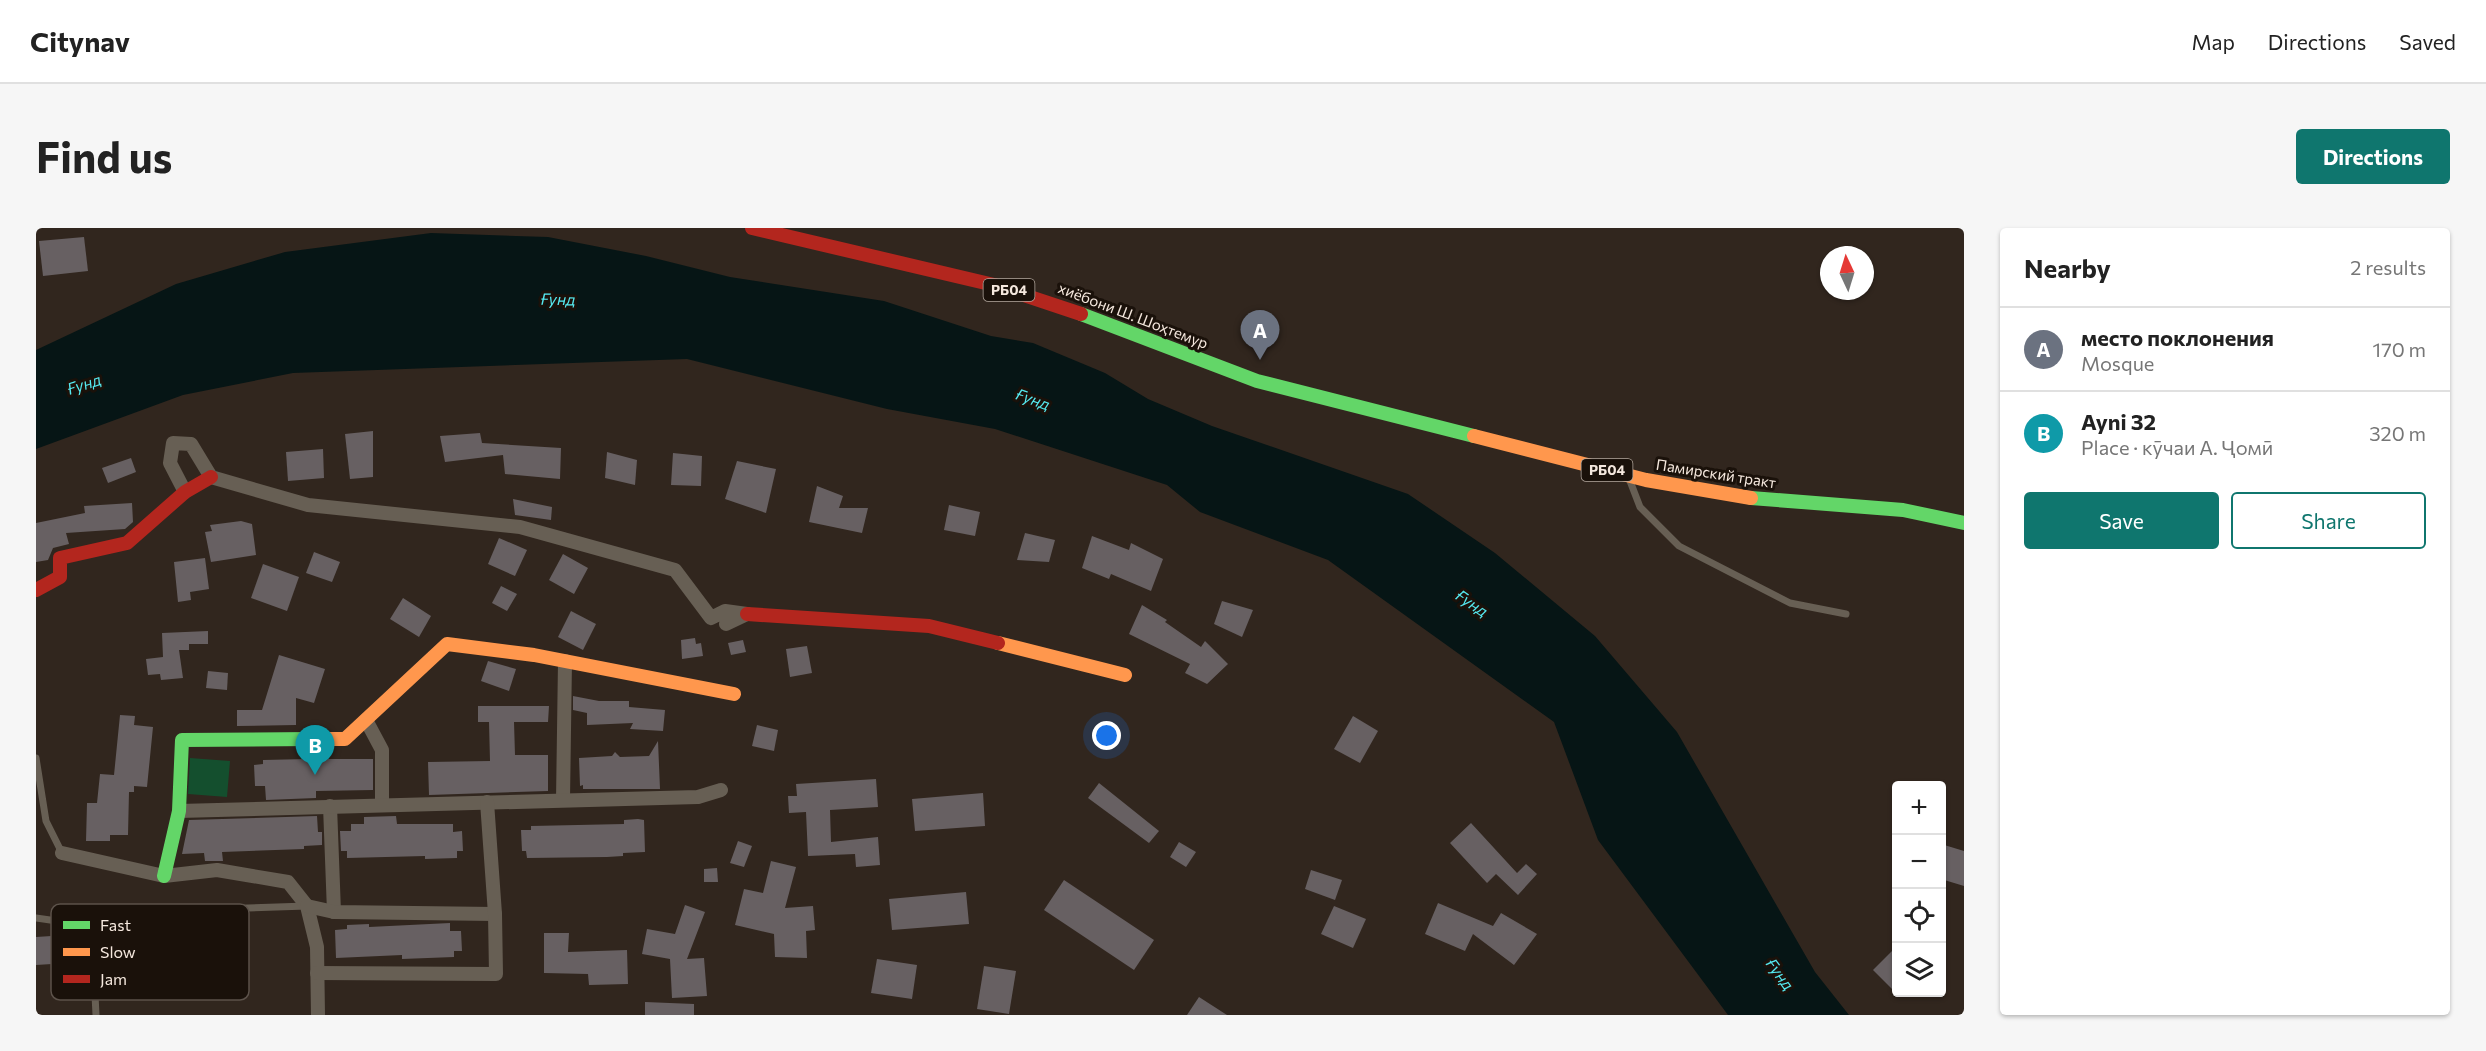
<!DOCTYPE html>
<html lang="en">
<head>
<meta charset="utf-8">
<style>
  body { margin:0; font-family:Commissioner,sans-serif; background:#f6f6f6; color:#222 }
  .controls { position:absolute; right:18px; bottom:18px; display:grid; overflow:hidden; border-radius:6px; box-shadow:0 2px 4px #0004 }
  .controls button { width:54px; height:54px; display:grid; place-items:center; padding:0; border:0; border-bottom:2px solid #e0e0e0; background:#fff; color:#222; font:30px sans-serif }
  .compass { position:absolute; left:1784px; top:18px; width:54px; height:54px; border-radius:50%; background:#fff; box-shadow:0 2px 4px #0004; rotate:356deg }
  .you { position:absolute; left:1071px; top:508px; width:21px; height:21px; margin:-15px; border:4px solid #fff; border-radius:50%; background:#1a73e8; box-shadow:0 0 0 9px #1a73e833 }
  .badge { display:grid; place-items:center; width:39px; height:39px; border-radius:50%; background:#0f766e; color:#fff; font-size:20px; font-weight:700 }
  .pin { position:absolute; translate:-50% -50px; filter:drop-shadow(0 2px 3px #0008) }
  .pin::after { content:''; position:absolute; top:32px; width:21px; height:18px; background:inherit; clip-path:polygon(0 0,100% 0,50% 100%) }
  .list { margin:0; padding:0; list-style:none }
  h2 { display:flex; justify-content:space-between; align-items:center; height:78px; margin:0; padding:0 24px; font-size:26px }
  h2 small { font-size:20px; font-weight:400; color:#767676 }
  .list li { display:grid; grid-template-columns:39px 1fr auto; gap:18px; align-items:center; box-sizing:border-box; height:84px; padding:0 24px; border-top:2px solid #e0e0e0 }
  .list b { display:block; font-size:22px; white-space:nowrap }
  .list p { margin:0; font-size:20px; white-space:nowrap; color:#767676 }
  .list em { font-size:20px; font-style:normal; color:#767676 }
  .actions { display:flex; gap:12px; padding:18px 24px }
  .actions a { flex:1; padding:14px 0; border:2px solid #0f766e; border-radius:6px; text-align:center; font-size:21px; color:#0f766e }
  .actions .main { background:#0f766e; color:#fff }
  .icon { flex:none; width:33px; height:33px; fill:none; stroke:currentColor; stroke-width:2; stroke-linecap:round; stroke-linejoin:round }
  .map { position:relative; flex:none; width:1928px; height:787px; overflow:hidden; border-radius:6px }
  header { display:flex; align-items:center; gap:36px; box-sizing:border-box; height:84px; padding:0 30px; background:#fff; border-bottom:2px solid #e0e0e0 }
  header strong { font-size:28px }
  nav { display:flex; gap:33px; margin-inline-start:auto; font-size:21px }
  .intro { display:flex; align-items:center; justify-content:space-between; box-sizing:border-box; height:144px; padding:0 36px }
  h1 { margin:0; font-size:42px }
  .button { padding:15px 27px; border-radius:6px; background:#0f766e; color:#fff; font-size:21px; font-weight:700 }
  main { display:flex; gap:36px; padding:0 36px }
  aside { flex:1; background:#fff; border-radius:6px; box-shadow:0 2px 4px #0004 }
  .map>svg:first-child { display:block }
  .green { fill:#144f2e }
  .water { fill:#061515 }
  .building { fill:#676062 }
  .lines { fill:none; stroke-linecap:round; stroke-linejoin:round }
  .lane { stroke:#675f54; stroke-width:7 }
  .street { stroke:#675f54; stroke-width:14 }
  .fast { stroke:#63d668; stroke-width:14 }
  .slow { stroke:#ff974d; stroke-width:14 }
  .jam { stroke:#b3261e; stroke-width:14 }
  .labels { text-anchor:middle; stroke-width:6; stroke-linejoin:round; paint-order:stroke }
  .shield { fill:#1a110a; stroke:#b3a89e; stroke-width:1.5 }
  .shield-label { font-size:14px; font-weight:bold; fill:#f5e8de }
  .street-label { font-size:15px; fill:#f5e8de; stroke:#1a110a }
  .water-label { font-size:16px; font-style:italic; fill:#55e9f0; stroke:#1a110a }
  .key { fill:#1a110a; stroke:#5c524a; stroke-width:1.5 }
  .key-label { font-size:16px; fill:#f5e8de }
</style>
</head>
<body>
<header>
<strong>Citynav</strong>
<nav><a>Map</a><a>Directions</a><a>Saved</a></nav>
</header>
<div class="intro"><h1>Find us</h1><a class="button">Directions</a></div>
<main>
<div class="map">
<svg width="1928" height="787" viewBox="0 0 1928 787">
  <rect width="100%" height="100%" fill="#31261e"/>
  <polygon class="green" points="154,530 194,533 191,569 152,566"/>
  <polygon class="water" points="395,5 512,9 610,28 694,49 848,73 955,108 997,115 1069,145 1112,171 1176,198 1372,266 1459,325 1559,408 1641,504 1779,744 1813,787 1692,787 1562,612 1518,494 1292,332 1164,284 1131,257 959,201 851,181 651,131 257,145 147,167 0,221 0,122 140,56 249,24"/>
  <g class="building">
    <polygon points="48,9 52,43 7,48 3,13"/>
    <polygon points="337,203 337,249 314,251 309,206"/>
    <polygon points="444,205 446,215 525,220 524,251 469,246 467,227 409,234 404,208"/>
    <polygon points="287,221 288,250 252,253 250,224"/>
    <polygon points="571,224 601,232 599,257 569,250"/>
    <polygon points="637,225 666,228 665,258 635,257"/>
    <polygon points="95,230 100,244 72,255 66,240"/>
    <polygon points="701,233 740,241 730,285 689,271"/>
    <polygon points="781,258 807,268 803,280 832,280 826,305 773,294"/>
    <polygon points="477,271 516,279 515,292 479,287"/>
    <polygon points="96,275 97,294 89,301 30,305 33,316 17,320 12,332 0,334 0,295 49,285 48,278"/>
    <polygon points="913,277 944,284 939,308 908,302"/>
    <polygon points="205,293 216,296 220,327 175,334 169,304 176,303 174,297"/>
    <polygon points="989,305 1019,312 1013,334 981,332"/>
    <polygon points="1056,308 1093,322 1095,315 1127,331 1115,363 1075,346 1073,351 1046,340"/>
    <polygon points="463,310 491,322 479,348 452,336"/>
    <polygon points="278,324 304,334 296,354 270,345"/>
    <polygon points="527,326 552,340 538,366 513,352"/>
    <polygon points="169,330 173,361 154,364 155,372 142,374 138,334"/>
    <polygon points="227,336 263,349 251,383 215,370"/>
    <polygon points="465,358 481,366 471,383 456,375"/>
    <polygon points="367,370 395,388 383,409 354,391"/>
    <polygon points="1186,373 1217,382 1206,409 1178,396"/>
    <polygon points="1106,377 1131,392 1129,394 1165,419 1169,413 1192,436 1171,456 1149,445 1154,436 1093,406"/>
    <polygon points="535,383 560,396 547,422 522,409"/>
    <polygon points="172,403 172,416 153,416 153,422 143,422 147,450 125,452 124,446 112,447 110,431 127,429 126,405"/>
    <polygon points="659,410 660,416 665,415 667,428 646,431 645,412"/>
    <polygon points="707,412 710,424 695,427 692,415"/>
    <polygon points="771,418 776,445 754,449 750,421"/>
    <polygon points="243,427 289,441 278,475 260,470 260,497 201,498 201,482 226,482"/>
    <polygon points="452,433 480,441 473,463 445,453"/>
    <polygon points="172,443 192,445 191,462 170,460"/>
    <polygon points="537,468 563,473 593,473 593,479 629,482 627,503 594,501 597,495 551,497 551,485 537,482"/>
    <polygon points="442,478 513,478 512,494 478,494 479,527 512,527 512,563 393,567 392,534 454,533 453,494 442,494"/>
    <polygon points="84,487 99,488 98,497 117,499 111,559 98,558 98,564 93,564 92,607 74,607 74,613 50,613 51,575 61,575 64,546 78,547"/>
    <polygon points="1317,488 1342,503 1324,535 1298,521"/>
    <polygon points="721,497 742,502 738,523 716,518"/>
    <polygon points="622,513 624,561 547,561 547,557 544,558 543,530 576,528 579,524 584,529 613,528"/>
    <polygon points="271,531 337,531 337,562 280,563 280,570 230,572 229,558 219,558 218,537 227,536 227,532"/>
    <polygon points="840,551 842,579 794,582 795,614 842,609 844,637 820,639 819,626 772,628 770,584 753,585 752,568 761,568 760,556"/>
    <polygon points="1063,555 1123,603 1113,615 1052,570"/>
    <polygon points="947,565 949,598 879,603 876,571"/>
    <polygon points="281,588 282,604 286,604 286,617 268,618 268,621 186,624 187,633 169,633 168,625 146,626 153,592"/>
    <polygon points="360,588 361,596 417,596 417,604 426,603 427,623 421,623 421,630 389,631 389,628 311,630 311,623 305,623 304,603 315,603 315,596 328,596 328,589"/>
    <polygon points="602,591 608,592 609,624 587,625 587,628 571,629 491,630 490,623 486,623 485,602 495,602 495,598 588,596 588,592"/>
    <polygon points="1435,595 1481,645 1490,636 1501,646 1482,667 1460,646 1451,655 1414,615"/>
    <polygon points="702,613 716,618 708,639 694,635"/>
    <polygon points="1143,614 1160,624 1150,639 1134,629"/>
    <polygon points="1905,616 1928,623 1928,658 1905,651"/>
    <polygon points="735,633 760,639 749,680 777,678 779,702 770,703 771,730 739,729 738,706 699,697 708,661 727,665"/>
    <polygon points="681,640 682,654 668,654 668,641"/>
    <polygon points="1275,642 1306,652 1299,672 1269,661"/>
    <polygon points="1028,652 1118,712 1098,742 1008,682"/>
    <polygon points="930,664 933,696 856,702 853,671"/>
    <polygon points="1402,675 1457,698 1465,685 1501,706 1478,737 1437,706 1429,723 1389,706"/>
    <polygon points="649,677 669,684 651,731 668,730 671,768 636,770 634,731 606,726 611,701 639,706"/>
    <polygon points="1298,678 1330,691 1317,720 1285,706"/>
    <polygon points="414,695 414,703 425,703 426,723 418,723 418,729 366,731 366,727 300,730 299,702 311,701 311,697 333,696 333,699"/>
    <polygon points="508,705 533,705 532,724 591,722 592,756 553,757 552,746 508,745"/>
    <polygon points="31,707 32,735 0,737 0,709"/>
    <polygon points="1860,719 1860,765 1837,742"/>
    <polygon points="841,731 881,737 876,771 835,765"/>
    <polygon points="948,738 980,743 973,786 941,781"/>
    <polygon points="1163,769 1191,787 1151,787"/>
    <polygon points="609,774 658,776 658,787 609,787"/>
  </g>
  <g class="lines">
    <g class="lane">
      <polyline points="1594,253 1604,279 1643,318 1754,375 1810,386"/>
      <polyline points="0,530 10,593 26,625"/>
      <polyline points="55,685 60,787"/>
      <polyline points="0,690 21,693 55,685 271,678"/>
    </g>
    <g class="street">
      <polyline points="149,264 134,235 137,215 155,216 175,249 272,277 484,299 639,342 675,390 689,383 711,386 690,396"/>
      <polyline points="330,492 346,522 346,577"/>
      <polyline points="527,572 529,433"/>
      <polyline points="294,578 298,684"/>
      <polyline points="143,583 662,569 685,562"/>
      <polyline points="26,625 128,648 181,642 252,654 271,678 281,719 282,787"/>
      <polyline points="271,678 298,684 459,686"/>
      <polyline points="281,745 460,746 459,686 451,574"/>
    </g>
    <g class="fast">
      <polyline points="1045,86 1221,153 1438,208"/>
      <polyline points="1715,270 1867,282 1928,295"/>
      <polyline points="128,648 143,583 146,512 276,511"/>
    </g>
    <g class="slow">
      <polyline points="1438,208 1610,252 1715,270"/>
      <polyline points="962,415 1089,447"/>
      <polyline points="276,511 309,511 411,416 498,427 698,466"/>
    </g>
    <g class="jam">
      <polyline points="716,0 958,57 1045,86"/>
      <polyline points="0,362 24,349 24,330 91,315 149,264 175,249"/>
      <polyline points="711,386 893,398 962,415"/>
    </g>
  </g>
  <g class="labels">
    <g class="shield">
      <rect x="947.5" y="51" width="51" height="22" rx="4.5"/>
      <rect x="1545.5" y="231" width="51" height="22" rx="4.5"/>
    </g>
    <g class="shield-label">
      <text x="973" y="67">РБ04</text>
      <text x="1571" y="247">РБ04</text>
    </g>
    <g class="street-label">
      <text transform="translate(1097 88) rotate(21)" y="5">хиёбони Ш. Шоҳтемур</text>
      <text transform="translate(1680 246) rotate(9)" y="5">Памирский тракт</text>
    </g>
    <g class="water-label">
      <text transform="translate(522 71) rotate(1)" y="6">Ғунд</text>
      <text transform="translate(48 156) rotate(-18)" y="6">Ғунд</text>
      <text transform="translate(997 171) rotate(20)" y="6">Ғунд</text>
      <text transform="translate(1436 375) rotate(34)" y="6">Ғунд</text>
      <text transform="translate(1744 746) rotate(54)" y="6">Ғунд</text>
    </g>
  </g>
  <rect x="15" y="676" width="198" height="96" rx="9" class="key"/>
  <rect x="27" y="693" width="27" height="8" fill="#63d668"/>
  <rect x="27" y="720" width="27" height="8" fill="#ff974d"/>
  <rect x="27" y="747" width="27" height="8" fill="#b3261e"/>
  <g class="key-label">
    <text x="64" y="703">Fast</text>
    <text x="64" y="730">Slow</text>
    <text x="64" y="757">Jam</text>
  </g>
</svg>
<div class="controls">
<button>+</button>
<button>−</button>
<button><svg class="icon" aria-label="locate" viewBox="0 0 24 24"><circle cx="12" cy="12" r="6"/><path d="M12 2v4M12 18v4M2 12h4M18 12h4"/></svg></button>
<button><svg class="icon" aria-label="layers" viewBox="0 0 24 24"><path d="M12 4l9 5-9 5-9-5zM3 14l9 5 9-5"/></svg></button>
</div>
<svg class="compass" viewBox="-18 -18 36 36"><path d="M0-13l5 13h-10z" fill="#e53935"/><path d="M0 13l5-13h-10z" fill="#767676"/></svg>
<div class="you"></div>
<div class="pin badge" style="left:1224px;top:132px;background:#6b7280">A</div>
<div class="pin badge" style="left:279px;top:547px;background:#0f9aa8">B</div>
</div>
<aside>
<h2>Nearby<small>2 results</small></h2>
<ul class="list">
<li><span class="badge" style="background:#6b7280">A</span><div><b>место поклонения</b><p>Mosque</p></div><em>170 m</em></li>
<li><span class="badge" style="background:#0f9aa8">B</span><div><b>Ayni 32</b><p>Place · кӯчаи А. Ҷомӣ</p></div><em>320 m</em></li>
</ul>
<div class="actions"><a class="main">Save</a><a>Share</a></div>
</aside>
</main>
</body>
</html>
